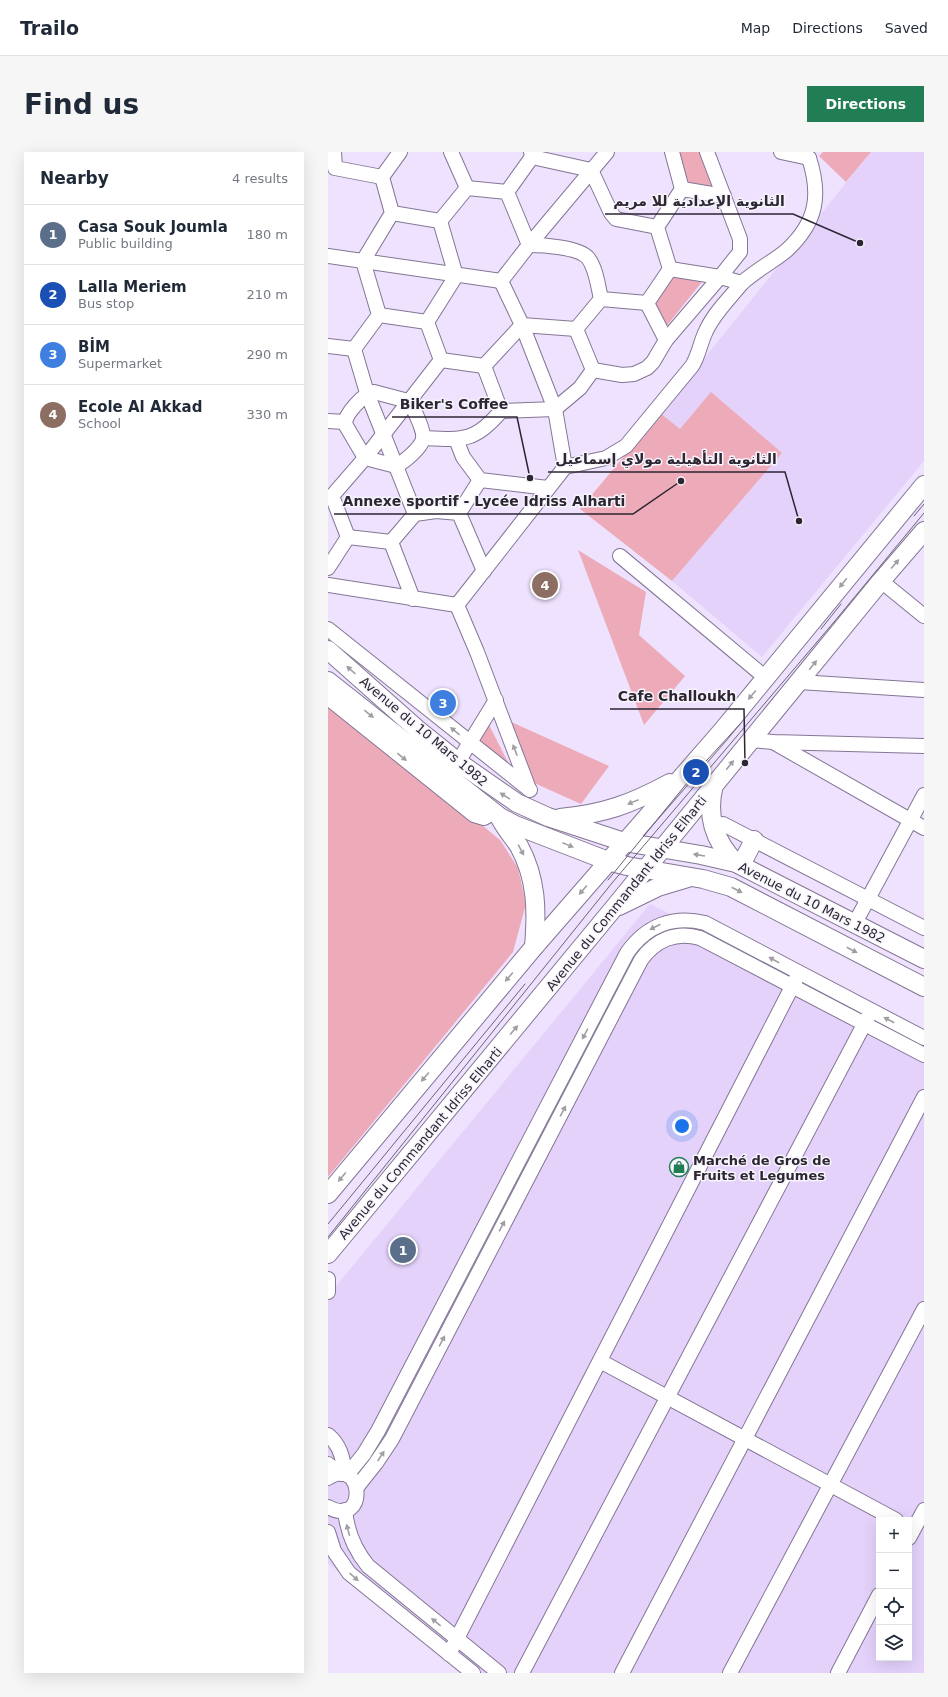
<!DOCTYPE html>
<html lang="en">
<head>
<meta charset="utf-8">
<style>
  body { margin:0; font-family:"DejaVu Sans",Cairo,sans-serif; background:#f6f6f7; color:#1f2937 }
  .controls { position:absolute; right:12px; bottom:12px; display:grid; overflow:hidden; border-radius:0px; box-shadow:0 4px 16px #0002 }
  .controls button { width:36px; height:36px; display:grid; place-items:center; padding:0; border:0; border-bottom:1px solid #e0e1e3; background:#fff; color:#1f2937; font:20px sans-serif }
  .you { position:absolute; left:354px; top:974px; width:14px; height:14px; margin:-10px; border:3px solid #fff; border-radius:50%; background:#1a73e8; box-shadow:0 0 0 6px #1a73e833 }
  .badge { display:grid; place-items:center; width:26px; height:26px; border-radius:50%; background:#207d54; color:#fff; font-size:13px; font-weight:700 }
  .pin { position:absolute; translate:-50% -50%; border:2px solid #fff; box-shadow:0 1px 4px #0006 }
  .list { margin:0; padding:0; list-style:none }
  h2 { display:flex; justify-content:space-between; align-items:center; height:52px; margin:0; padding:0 16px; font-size:17px }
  h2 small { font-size:13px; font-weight:400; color:#747a83 }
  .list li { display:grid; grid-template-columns:26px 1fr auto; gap:12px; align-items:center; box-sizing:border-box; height:60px; padding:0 16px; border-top:1px solid #e0e1e3 }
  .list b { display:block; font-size:15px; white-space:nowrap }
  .list p { margin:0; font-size:13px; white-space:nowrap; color:#747a83 }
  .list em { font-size:13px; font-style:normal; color:#747a83 }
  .icon { flex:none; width:22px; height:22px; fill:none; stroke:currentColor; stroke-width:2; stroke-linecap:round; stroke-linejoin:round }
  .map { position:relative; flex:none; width:596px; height:1521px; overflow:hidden; border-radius:0px }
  header { display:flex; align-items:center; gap:24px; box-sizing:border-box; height:56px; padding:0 20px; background:#fff; border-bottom:1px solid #e0e1e3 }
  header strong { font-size:19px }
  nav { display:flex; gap:22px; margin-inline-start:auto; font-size:14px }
  .intro { display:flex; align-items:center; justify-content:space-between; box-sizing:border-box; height:96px; padding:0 24px }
  h1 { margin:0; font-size:28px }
  .button { padding:10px 18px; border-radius:0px; background:#207d54; color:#fff; font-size:14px; font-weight:700 }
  main { display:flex; gap:24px; padding:0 24px }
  aside { flex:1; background:#fff; border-radius:0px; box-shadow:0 4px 16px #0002 }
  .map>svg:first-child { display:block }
  .built { fill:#e4d2fb; fill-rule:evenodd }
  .green { fill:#edabba }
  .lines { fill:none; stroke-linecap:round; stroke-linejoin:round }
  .minor-casing { stroke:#847695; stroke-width:16 }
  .major-casing { stroke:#847695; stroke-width:20 }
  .minor { stroke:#fff; stroke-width:14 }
  .major { stroke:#fff; stroke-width:18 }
  .tram { stroke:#6b6375; stroke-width:1 }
  .oneway { fill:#a09da3 }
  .labels { text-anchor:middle; stroke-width:3; stroke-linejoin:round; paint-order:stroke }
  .street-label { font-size:13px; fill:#2c2633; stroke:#f7f4fb }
  .poi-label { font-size:13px; font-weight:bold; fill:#2c2633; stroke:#f7f4fb; text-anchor:start }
  .leader { fill:none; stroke:#2c2633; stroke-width:1.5 }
  .callout-dot { fill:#2c2633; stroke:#f7f4fb; stroke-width:1.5 }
  .callout-label { font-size:14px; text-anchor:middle; font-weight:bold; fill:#2c2633; stroke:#f7f4fb; stroke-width:3; stroke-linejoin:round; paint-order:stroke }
</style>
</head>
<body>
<header>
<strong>Trailo</strong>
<nav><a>Map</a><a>Directions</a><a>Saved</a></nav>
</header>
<div class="intro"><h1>Find us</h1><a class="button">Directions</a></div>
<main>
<aside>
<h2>Nearby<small>4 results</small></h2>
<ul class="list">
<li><span class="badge" style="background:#5c6f8a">1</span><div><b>Casa Souk Joumla</b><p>Public building</p></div><em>180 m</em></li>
<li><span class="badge" style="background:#1a4fb4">2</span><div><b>Lalla Meriem</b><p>Bus stop</p></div><em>210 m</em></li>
<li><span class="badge" style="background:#3f7fe0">3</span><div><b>BİM</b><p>Supermarket</p></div><em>290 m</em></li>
<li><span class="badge" style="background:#8d6e63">4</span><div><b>Ecole Al Akkad</b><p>School</p></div><em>330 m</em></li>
</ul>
</aside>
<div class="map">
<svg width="596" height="1521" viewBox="0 0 596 1521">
  <rect width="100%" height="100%" fill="#eee2fe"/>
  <g class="built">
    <polygon points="543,0 596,0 596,309 434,505 344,429 454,301 352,277 332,261"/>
    <path d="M322 752 596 887V1521H136L0 1411V1144ZM551 1368H581V1506H551Z"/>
  </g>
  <g class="green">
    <polygon points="352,0 372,0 389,36 358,33"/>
    <polygon points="495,0 543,0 518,30 491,4"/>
    <polygon points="347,119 377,126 337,176 325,147"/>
    <polygon points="383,240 454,301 344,429 252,357 332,261 352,277"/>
    <polygon points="250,398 318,440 311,483 357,524 316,573"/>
    <polygon points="0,546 172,688 190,716 198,752 185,800 0,1025"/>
    <polygon points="179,568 281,614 253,652 204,630"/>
    <polygon points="159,569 187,624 148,592"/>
  </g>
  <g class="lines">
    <g class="minor-casing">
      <g id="minor">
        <polyline points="6,0 7,16 54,25"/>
        <polyline points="72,0 54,25 64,61 35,109 51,163 26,197 39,241 87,362"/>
        <polyline points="123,0 139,36"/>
        <polyline points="344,0 354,37 396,44"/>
        <polyline points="453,0 481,6"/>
        <polyline points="204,5 263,18 283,61 288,67 329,75"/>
        <polyline points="179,40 204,5 203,0"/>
        <polyline points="64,61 112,69"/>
        <polyline points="0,104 173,129"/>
        <polyline points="342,117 392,125 412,100 412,87 379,0"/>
        <polyline points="173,129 194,173 227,257 237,315"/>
        <polyline points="173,129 201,93 279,0"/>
        <polyline points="273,147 319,151"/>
        <path d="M99 170 128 124 112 69 139 36 179 40 201 93C214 93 251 95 260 106 268 116 270 134 273 147L248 177"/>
        <polyline points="248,177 265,218"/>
        <polyline points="338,188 319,151 342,117 329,75 354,37"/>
        <polyline points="0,194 26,197"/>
        <polyline points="113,208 156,214 194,173 248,177"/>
        <polyline points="156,214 173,259"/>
        <path d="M265 218 294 223 306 222 319 216 325 210 338 188 392 125 414 131C428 118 445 110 459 98 489 70 493 43 481 6"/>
        <path d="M46 240 80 249C85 254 97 280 95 287 93 296 76 310 68 314L37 306 17 272C17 262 36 241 46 240Z"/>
        <polyline points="0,269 17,270"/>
        <path d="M95 286C135 288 147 290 173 259L227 257 252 236 265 218"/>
        <polyline points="128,287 135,305 152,328 220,336"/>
        <polyline points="4,344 37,306 113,208 99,170 51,163"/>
        <polyline points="4,344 20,385"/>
        <polyline points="131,361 152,328"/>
        <polyline points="20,385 63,390"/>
        <polyline points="292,404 438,526"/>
        <polyline points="0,416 20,385"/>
        <polyline points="553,429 596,464"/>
        <polyline points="0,433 129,453"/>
        <polyline points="85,447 63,390 87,362 108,359 131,361 156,419"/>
        <path d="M129 453 237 315 278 306 298 294 364 214C371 203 372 191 378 179 386 161 402 146 414 131"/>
        <polyline points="129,453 149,500 201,637"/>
        <polyline points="0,477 202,638"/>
        <polyline points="471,530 596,538"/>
        <polyline points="0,546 146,663 156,666 165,661"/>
        <polyline points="424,588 445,590 596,594"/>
        <polyline points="445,590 596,676"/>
        <polyline points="130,610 168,548"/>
        <polyline points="395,672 596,776"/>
        <polyline points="527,771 596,643"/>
        <polyline points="0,1127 0,1140"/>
        <polyline points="272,1209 568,1368"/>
        <path d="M0 1283C12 1293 16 1307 16 1322"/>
        <polyline points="0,1312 13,1322"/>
        <path d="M19 1323 36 1302 50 1279 299 801C318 774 345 763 377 771L596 886"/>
        <path d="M0 1326C35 1302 41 1377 0 1355"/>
        <path d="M29 1335 48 1311 64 1287 313 808C327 788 348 779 372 786L596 903"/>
        <path d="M17 1358C19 1380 26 1397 40 1414L171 1521"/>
        <polyline points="0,1380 6,1399 21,1421 145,1521"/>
        <polyline points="581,1386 596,1358"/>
        <polyline points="121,1502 468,827"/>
        <polyline points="194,1521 540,865"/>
        <polyline points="294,1521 596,945"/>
        <polyline points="402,1521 596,1157"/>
        <polyline points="510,1521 551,1443"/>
      </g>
    </g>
    <g class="major-casing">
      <g id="major">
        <polyline points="0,498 89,577 130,610 189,651 220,665 296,690 373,703 408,711 596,807"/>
        <polyline points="0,529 172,665 187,673 280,709 299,714 375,727 403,735 596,835"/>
        <path d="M386 633C378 663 386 689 408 711"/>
        <path d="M172 666C177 676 185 685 191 694 209 727 209 759 206 795"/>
        <path d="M232 666C276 662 303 652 342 631"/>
        <polyline points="413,713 426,688"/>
        <polyline points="291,754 330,735 360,726"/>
        <polyline points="0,1042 206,795 394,579 596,333"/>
        <polyline points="0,1102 285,757 553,429 596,379"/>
      </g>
    </g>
    <use href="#minor" class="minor"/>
    <use href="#major" class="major"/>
    <g class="tram">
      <polyline points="586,364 596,352"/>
      <polyline points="493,477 513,452"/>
      <polyline points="280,728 368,620 413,571"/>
      <polyline points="0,1072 197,832"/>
      <polyline points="0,1085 284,731 506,470 596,361"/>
    </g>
  </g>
  <defs><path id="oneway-solid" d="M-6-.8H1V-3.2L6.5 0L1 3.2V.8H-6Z"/></defs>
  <g class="oneway">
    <use href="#oneway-solid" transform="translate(567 412) rotate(-49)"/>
    <use href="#oneway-solid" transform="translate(515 431) rotate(129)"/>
    <use href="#oneway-solid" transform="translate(485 513) rotate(-51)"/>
    <use href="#oneway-solid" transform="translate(23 518) rotate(-138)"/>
    <use href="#oneway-solid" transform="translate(424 543) rotate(130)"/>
    <use href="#oneway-solid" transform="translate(41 562) rotate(39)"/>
    <use href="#oneway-solid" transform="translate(127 579) rotate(-141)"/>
    <use href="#oneway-solid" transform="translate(187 598) rotate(-111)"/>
    <use href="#oneway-solid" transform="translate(74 605) rotate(39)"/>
    <use href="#oneway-solid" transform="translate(402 613) rotate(-51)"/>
    <use href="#oneway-solid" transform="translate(177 644) rotate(-148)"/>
    <use href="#oneway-solid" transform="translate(305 650) rotate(158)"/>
    <use href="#oneway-solid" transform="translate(240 693) rotate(22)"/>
    <use href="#oneway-solid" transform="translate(193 698) rotate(62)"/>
    <use href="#oneway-solid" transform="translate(371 703) rotate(-171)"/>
    <use href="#oneway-solid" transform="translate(255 738) rotate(131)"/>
    <use href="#oneway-solid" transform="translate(409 738) rotate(27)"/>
    <use href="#oneway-solid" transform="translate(327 775) rotate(153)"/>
    <use href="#oneway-solid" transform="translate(524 798) rotate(28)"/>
    <use href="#oneway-solid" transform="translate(446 808) rotate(-151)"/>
    <use href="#oneway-solid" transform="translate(181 825) rotate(130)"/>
    <use href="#oneway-solid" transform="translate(561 868) rotate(-152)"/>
    <use href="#oneway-solid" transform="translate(186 878) rotate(-50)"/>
    <use href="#oneway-solid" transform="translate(257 882) rotate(118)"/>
    <use href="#oneway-solid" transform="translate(97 925) rotate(130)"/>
    <use href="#oneway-solid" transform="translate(235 959) rotate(-62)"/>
    <use href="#oneway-solid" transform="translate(14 1025) rotate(130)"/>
    <use href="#oneway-solid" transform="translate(174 1074) rotate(-62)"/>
    <use href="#oneway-solid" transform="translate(114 1189) rotate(-62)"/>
    <use href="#oneway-solid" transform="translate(53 1304) rotate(-57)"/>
    <use href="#oneway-solid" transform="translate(20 1378) rotate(-105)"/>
    <use href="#oneway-solid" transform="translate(26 1425) rotate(42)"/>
    <use href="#oneway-solid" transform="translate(108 1470) rotate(-141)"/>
  </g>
  <defs>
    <g id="shop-ring" transform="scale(1)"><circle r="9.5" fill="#f7f4fb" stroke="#207d54" stroke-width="1.5"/><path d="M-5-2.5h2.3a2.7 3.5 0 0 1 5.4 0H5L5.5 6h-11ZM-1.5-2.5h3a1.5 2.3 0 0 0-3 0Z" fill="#207d54"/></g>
  </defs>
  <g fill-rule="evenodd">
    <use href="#shop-ring" x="351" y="1015"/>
  </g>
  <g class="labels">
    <g class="street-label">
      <text transform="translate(96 579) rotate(40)" y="5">Avenue du 10 Mars 1982</text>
      <text transform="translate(298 741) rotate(-51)" y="5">Avenue du Commandant Idriss Elharti</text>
      <text transform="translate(484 750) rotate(27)" y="5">Avenue du 10 Mars 1982</text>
      <text transform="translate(92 991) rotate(-50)" y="5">Avenue du Commandant Idriss Elharti</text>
    </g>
    <g class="poi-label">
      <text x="365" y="1013">Marché de Gros de<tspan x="365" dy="15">Fruits et Legumes</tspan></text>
    </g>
  </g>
  <path class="leader" d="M532 91L465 62H277M202 326L189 265H64M471 369L457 320H220M353 329L305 362H6M417 611L416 557H282"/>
  <g class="callout-dot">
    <circle cx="532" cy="91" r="4"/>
    <circle cx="202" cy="326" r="4"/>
    <circle cx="471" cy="369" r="4"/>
    <circle cx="353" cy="329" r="4"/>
    <circle cx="417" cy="611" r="4"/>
  </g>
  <g class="callout-label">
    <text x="371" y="54">الثانوية الإعدادية للا مريم</text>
    <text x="126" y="257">Biker's Coffee</text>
    <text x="338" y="312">الثانوية التأهيلية مولاي إسماعيل</text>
    <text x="156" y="354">Annexe sportif - Lycée Idriss Alharti</text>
    <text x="349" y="549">Cafe Challoukh</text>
  </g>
</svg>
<div class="controls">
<button>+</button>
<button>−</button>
<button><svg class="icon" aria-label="locate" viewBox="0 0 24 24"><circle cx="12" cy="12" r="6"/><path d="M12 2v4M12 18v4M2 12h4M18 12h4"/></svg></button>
<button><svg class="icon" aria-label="layers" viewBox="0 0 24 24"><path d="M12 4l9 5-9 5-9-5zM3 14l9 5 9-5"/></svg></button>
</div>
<div class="you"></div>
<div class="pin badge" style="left:75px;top:1098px;background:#5c6f8a">1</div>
<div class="pin badge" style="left:368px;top:620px;background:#1a4fb4">2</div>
<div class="pin badge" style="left:115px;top:551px;background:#3f7fe0">3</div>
<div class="pin badge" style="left:217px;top:433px;background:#8d6e63">4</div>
</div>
</main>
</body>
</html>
